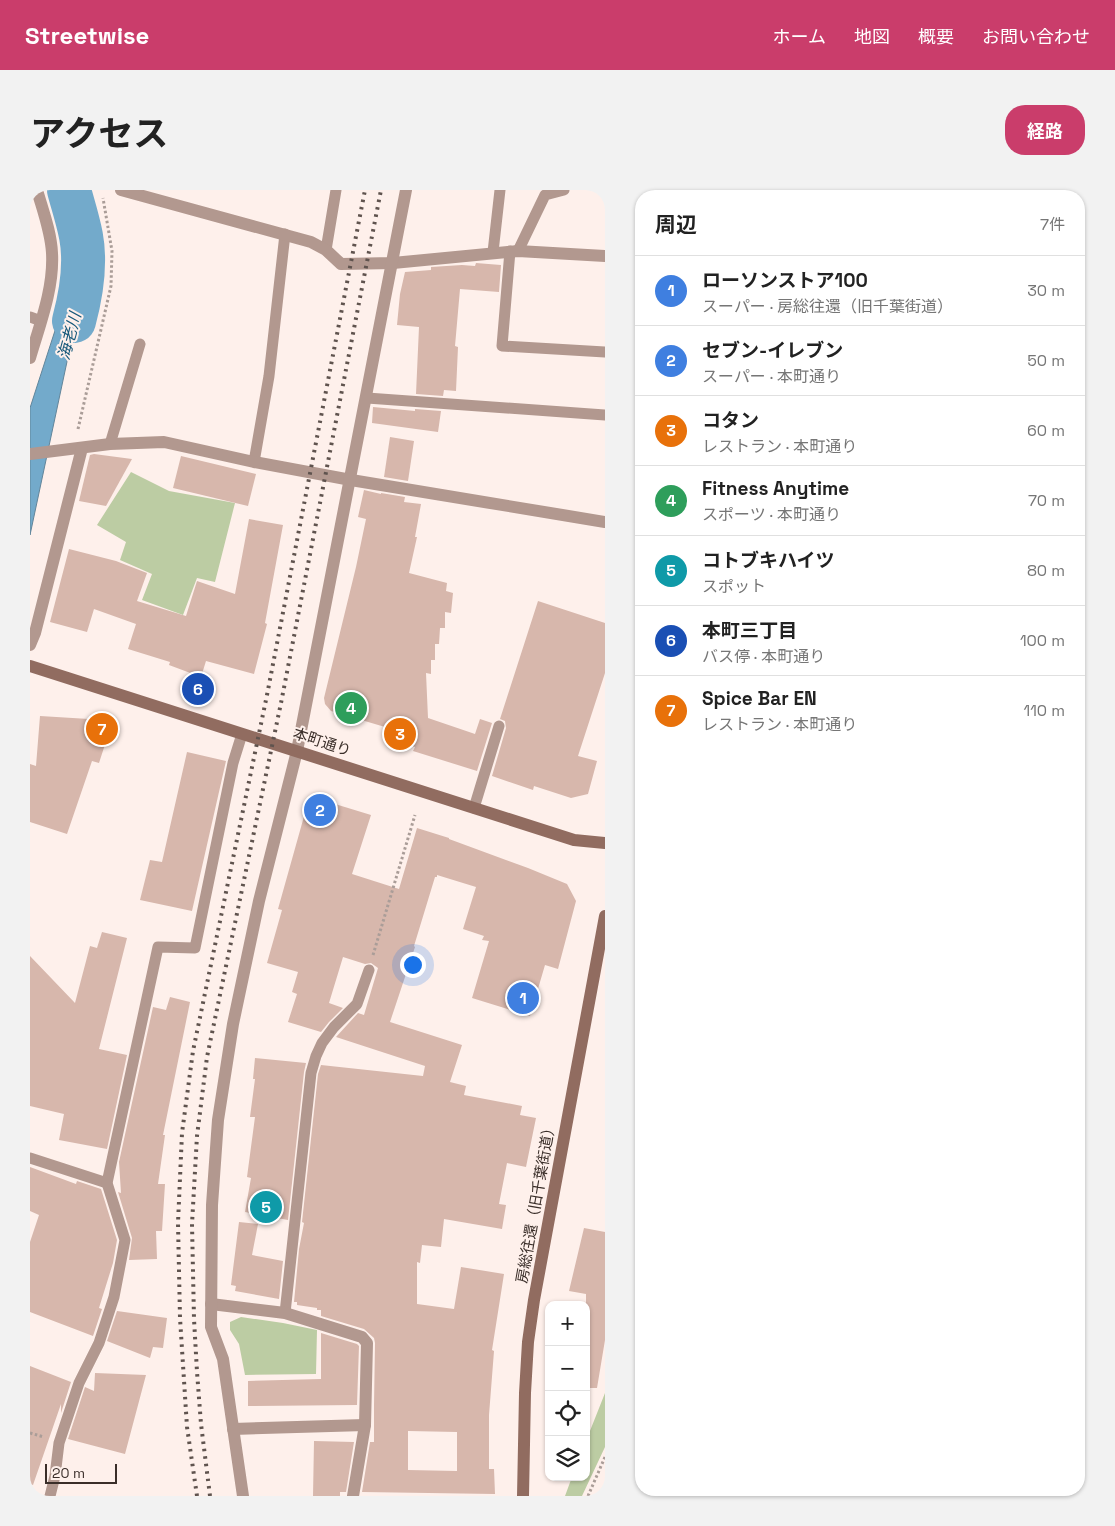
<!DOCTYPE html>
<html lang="ja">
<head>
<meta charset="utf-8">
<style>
  body { margin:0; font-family:"Space Grotesk","Noto Sans JP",sans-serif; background:#f2f2f2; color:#222 }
  .controls { position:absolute; right:15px; bottom:15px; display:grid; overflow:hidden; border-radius:10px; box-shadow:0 1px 4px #0004 }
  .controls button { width:45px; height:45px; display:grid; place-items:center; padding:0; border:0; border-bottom:1px solid #e0e0e0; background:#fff; color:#222; font:25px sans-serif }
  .scale { position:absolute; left:15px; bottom:12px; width:72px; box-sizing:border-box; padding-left:5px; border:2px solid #3a2e29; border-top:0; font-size:14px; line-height:18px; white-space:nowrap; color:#3a2e29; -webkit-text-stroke:4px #fef0eb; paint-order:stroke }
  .you { position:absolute; left:382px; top:774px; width:18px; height:18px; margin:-12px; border:4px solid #fff; border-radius:50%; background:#1a73e8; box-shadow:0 0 0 8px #1a73e833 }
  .badge { display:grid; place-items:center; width:32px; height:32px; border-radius:50%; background:#ca3d6b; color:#fff; font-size:16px; font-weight:700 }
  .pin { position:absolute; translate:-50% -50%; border:2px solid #fff; box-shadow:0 1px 5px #0006 }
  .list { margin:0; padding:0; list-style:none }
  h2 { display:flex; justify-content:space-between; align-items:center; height:65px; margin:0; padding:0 20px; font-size:21px }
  h2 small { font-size:16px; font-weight:400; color:#767676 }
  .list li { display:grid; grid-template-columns:32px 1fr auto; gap:15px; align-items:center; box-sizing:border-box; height:70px; padding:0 20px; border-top:1px solid #e0e0e0 }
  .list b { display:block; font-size:19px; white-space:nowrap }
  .list p { margin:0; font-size:16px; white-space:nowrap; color:#767676 }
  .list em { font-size:16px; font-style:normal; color:#767676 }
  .icon { flex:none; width:28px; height:28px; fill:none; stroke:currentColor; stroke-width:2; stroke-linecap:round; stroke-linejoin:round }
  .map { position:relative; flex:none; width:575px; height:1306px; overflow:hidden; border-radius:20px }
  header { display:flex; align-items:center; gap:30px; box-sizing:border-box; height:70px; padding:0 25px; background:#ca3d6b; color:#fff }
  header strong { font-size:24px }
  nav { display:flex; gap:28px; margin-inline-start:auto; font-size:18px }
  .intro { display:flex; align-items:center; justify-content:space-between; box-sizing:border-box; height:120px; padding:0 30px }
  h1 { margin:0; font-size:35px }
  .button { padding:12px 22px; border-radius:20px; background:#ca3d6b; color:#fff; font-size:18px; font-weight:700 }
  main { display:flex; gap:30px; padding:0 30px }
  aside { flex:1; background:#fff; border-radius:20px; box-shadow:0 1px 4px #0004 }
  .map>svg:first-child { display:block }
  .green { fill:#bccca3 }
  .water { fill:#73aacb; stroke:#62859a }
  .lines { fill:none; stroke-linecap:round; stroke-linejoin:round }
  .river { stroke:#73aacb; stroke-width:44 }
  .building { fill:#d7b7ac; fill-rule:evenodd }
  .path { stroke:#aa9d98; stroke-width:3; stroke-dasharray:2.5 2.5; stroke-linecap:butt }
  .lane { stroke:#b2988f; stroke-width:11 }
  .street { stroke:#b2988f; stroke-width:12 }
  .secondary { stroke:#916c60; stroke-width:12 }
  .rail { stroke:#5f534e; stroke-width:4; stroke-dasharray:2.5 5; stroke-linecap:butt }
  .labels { text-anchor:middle; stroke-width:4; stroke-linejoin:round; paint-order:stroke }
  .street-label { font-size:15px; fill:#3a2e29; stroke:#fef0eb }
  .water-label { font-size:16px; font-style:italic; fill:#16587a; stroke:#fef0eb }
</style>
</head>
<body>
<header>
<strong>Streetwise</strong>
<nav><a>ホーム</a><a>地図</a><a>概要</a><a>お問い合わせ</a></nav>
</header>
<div class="intro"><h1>アクセス</h1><a class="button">経路</a></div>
<main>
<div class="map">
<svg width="575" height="1306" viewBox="0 0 575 1306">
  <rect width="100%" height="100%" fill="#fef0eb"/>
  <g class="green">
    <polygon points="101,282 139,301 205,313 185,392 167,388 153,425 112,410 122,384 90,370 96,352 67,335"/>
    <polygon points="211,1127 253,1133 287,1140 286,1184 215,1185 209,1154 200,1140 200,1132"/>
    <polygon points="575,1203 575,1257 552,1306 535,1306 542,1287 556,1287 556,1251"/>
  </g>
  <polygon class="water" points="51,60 54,92 0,345 0,218"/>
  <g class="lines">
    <path class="river" d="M39 0C43 15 48 30 51 46 56 73 51 105 44 131"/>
  </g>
  <g class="building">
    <polygon points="446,73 471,75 469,102 430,99 425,156 428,157 426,201 414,200 413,206 386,204 389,137 367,135 370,104 375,82 401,80 401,77 432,75 445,76"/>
    <polygon points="343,217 385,221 385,219 411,221 408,242 342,233"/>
    <polygon points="360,247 384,251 378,291 354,287"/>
    <polygon points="64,264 102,269 76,316 49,311 60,265"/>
    <polygon points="151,266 226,284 218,316 143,298"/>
    <polygon points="334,300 351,304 351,303 375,307 374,312 391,314 385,347 387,347 379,383 417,393 416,401 423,403 421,423 415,422 415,438 410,438 409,454 405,454 405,470 401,470 401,484 396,483 398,528 445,544 450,529 462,533 447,581 383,561 385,557 353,546 355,537 301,521 295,514 294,508 326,377 336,329 328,327"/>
    <polygon points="219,329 253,335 235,433 237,434 224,484 176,471 171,487 139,475 140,472 98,459 106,434 64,419 57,442 20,432 39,359 86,371 117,383 107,411 156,426 167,391 205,404"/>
    <polygon points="508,411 575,433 575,483 548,566 567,571 558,604 541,608 504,596 503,600 462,586 476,538 475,531 470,529"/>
    <polygon points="10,526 59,529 81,536 69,573 62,571 37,644 0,632 0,574 6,576"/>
    <polygon points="157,562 196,571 162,721 110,710 120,670 132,672"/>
    <path d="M280 605 305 612V614L341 625 322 684 369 699 387 638 419 648V649L498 678 537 694 546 711 528 779 515 775 500 826 442 808 459 751 452 750 454 746 433 739 446 697 407 685V687H405L384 756 385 757 360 832 432 855 420 892 436 896 434 905 492 916 490 925 506 928 496 977 477 973 469 1014 476 1015 472 1039 414 1029 411 1057 392 1055 390 1073 387 1072V1114L424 1119 431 1077 474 1084 462 1160 464 1161 459 1225V1279H464L465 1304 332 1302 340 1252H344V1215L345 1153 344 1148 334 1139 291 1126V1120H287V1118L267 1115V1112H264L269 1059 274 1033 272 1032 288 884 291 875 393 886 395 876 306 847 328 823 334 825 348 778 341 773 335 774 313 767 299 813 313 818 299 832 291 842 258 832 267 804 262 802 268 782 237 773 252 720 248 719ZM378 1241 427 1242V1281L378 1280Z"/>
    <polygon points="72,742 97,748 69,859 97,865 77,959 29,950 34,924 0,916 0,766 45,813 60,756 67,758"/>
    <polygon points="140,807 160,812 133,945 135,945 128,994 135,994 132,1041 126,1041 127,1069 99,1070 102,1048 88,1002 91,1003 89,972 123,817 136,820"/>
    <polygon points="225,868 276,873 274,882 258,1030 215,1022 221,988 217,987 225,927 220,927 225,889 223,889"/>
    <polygon points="0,977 46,994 47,991 71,999 87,1050 83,1073 69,1118 72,1119 63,1146 0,1122 0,1052 9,1025 0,1021"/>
    <polygon points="209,1032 228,1034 222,1065 253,1071 249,1109 205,1101 206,1096 201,1095"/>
    <polygon points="554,1038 575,1042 575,1150 567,1198 556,1198 556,1104 539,1101"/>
    <polygon points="87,1121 137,1128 133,1158 123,1157 120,1168 77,1151"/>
    <polygon points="291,1143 327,1154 329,1156 327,1215 218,1216 218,1191 291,1189"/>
    <polygon points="0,1176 41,1192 31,1223 31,1214 3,1295 0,1294"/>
    <polygon points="65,1183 116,1185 95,1264 38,1249 55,1197 64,1201"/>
    <polygon points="284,1251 324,1252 316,1302 310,1302 310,1306 283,1306"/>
  </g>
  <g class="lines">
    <g class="path">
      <polyline points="48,239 81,96 82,61 73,8"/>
      <polyline points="343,765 385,625"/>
      <polyline points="0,1243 14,1247"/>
      <polyline points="558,1306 575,1267"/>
    </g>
    <g class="lane">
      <polyline points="296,60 306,0"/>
      <polyline points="480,61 472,156 575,162"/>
      <polyline points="488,61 515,5 534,0"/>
      <polyline points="463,62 470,0"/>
      <polyline points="0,127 11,131"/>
      <polyline points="337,208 575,225"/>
      <polyline points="80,254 110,154"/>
      <polyline points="224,272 239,186 255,44"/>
      <polyline points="444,618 469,536"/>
      <polyline points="0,968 77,993"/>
      <polyline points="255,1123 281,883 286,866 292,853 304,837 327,814 339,780"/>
      <polyline points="20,1306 25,1286 29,1253 49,1193 69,1153 84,1107 95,1050 77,993 128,757 165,758 203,573 212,544"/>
    </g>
    <g class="street">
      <polyline points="91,0 281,52 296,60 311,74 363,73 488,61 575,66"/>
      <path d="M0 168C10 134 24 98 22 63 21 42 13 21 7 0"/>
      <polyline points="0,264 80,254 134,252 224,272 321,290 575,332"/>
      <polyline points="0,455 5,443 52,258"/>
      <polyline points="181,1114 255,1123 332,1147 337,1153 335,1235 323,1306"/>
      <polyline points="203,1239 335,1235"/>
      <polyline points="213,1306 193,1169 181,1137 182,1015 188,930 203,834 229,711 267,561 376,0"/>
    </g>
    <g class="secondary">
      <polyline points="0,476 544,650 575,653"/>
      <polyline points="493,1306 495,1203 498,1152 504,1110 575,726"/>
    </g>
    <g class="rail">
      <polyline points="167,1306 157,1237 150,1128 148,1033 152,943 163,861 237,505 335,0"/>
      <polyline points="180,1306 171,1234 167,1182 164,1129 162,1034 167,946 177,867 251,513 351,0"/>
    </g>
  </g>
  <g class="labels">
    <g class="street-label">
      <text transform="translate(292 552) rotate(18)" y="5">本町通り</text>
      <text transform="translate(506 1012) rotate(-80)" y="5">房総往還（旧千葉街道）</text>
    </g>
    <g class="water-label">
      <text transform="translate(39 146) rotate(-75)" y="6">海老川</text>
    </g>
  </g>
</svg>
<div class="controls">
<button>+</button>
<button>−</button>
<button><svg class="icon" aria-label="locate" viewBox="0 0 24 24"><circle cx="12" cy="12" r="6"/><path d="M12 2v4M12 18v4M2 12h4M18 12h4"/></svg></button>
<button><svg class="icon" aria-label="layers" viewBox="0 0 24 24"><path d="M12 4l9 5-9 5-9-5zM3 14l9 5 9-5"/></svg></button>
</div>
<div class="scale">20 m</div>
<div class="you"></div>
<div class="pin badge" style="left:493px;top:808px;background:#3f7fe0">1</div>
<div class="pin badge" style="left:290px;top:620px;background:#3f7fe0">2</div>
<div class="pin badge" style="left:370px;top:544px;background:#e8710a">3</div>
<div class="pin badge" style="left:321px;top:518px;background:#2e9e5b">4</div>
<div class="pin badge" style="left:236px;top:1017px;background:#0f9aa8">5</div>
<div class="pin badge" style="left:168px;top:499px;background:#1a4fb4">6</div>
<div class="pin badge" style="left:72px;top:539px;background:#e8710a">7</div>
</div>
<aside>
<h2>周辺<small>7件</small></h2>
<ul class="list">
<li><span class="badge" style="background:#3f7fe0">1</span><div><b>ローソンストア100</b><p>スーパー · 房総往還（旧千葉街道）</p></div><em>30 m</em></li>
<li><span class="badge" style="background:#3f7fe0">2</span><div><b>セブン-イレブン</b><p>スーパー · 本町通り</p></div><em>50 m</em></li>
<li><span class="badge" style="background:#e8710a">3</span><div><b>コタン</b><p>レストラン · 本町通り</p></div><em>60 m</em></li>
<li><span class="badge" style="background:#2e9e5b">4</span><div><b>Fitness Anytime</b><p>スポーツ · 本町通り</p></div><em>70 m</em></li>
<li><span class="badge" style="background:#0f9aa8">5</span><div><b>コトブキハイツ</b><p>スポット</p></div><em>80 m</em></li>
<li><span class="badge" style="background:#1a4fb4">6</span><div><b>本町三丁目</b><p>バス停 · 本町通り</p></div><em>100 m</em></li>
<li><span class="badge" style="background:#e8710a">7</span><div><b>Spice Bar EN</b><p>レストラン · 本町通り</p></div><em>110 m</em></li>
</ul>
</aside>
</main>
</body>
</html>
